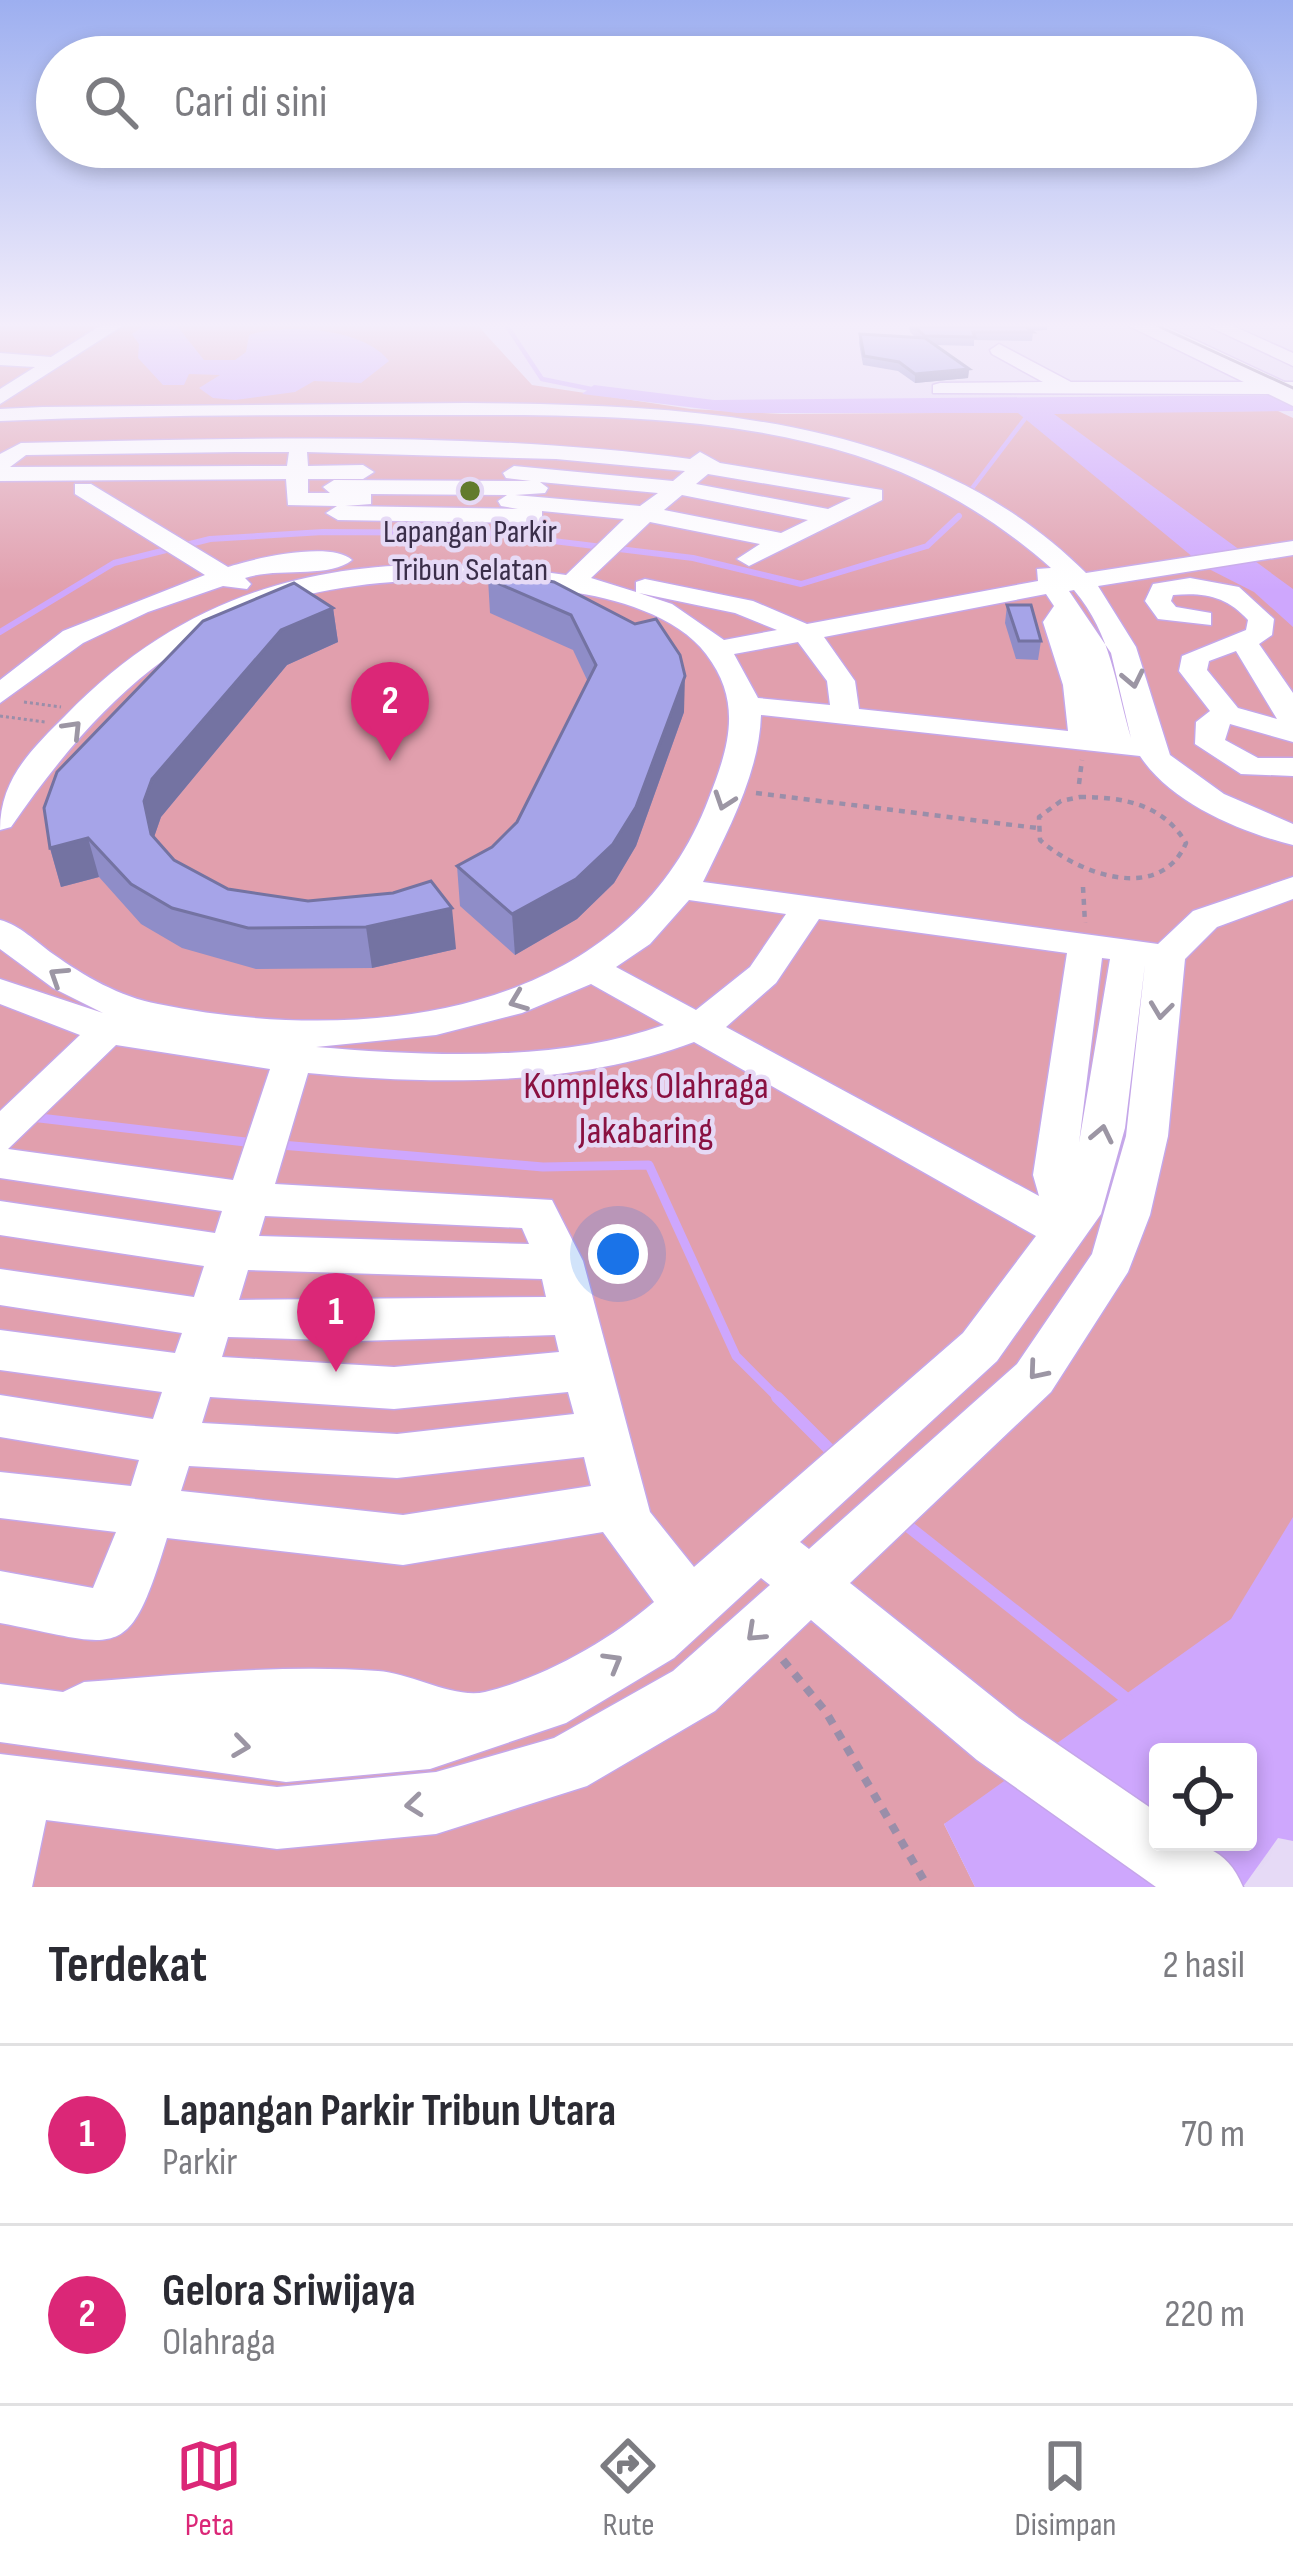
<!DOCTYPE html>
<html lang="id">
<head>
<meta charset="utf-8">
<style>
  body { margin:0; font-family:"Sofia Sans Condensed",sans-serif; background:#f7f7f7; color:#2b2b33 }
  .controls { position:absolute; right:36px; bottom:36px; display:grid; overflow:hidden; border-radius:12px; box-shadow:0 6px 18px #0003 }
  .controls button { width:108px; height:108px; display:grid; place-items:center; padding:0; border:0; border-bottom:3px solid #e1e1e2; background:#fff; color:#2b2b33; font:60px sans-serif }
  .you { position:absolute; left:618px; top:1254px; width:42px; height:42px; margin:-30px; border:9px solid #fff; border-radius:50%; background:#1a73e8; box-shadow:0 0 0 18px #1a73e833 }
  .badge { display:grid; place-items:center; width:78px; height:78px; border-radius:50%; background:#db2777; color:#fff; font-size:39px; font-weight:700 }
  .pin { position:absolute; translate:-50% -99px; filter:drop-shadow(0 3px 6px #0008) }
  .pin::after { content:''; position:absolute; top:63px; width:42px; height:36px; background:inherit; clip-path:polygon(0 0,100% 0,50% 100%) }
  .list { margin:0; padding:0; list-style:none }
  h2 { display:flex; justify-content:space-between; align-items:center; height:156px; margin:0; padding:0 48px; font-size:51px }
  h2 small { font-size:39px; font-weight:400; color:#7c7c81 }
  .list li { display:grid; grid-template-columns:78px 1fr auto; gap:36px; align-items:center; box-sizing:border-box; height:180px; padding:0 48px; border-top:3px solid #e1e1e2 }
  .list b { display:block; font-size:45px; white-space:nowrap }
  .list p { margin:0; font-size:39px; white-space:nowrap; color:#7c7c81 }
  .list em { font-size:39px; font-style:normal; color:#7c7c81 }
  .icon { flex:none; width:66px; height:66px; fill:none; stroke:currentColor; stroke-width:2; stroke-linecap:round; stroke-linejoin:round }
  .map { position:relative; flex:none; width:1293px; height:1887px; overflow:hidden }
  .search { position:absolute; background:#fff; box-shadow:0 6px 18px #0003; left:36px; right:36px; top:36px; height:132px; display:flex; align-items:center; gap:30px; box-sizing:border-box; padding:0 42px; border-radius:66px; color:#7c7c81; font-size:45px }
  .sheet { height:516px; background:#fff }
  nav { display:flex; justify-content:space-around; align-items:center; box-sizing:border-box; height:168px; border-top:3px solid #e1e1e2; background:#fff; font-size:33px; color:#7c7c81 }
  nav a { display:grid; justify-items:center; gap:6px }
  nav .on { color:#db2777 }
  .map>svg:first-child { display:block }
  .green { fill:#e19fad }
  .water { fill:#cea7fd; fill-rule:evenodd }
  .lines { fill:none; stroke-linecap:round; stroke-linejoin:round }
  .stream-far3 { stroke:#cea7fd; stroke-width:4.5 }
  .stream-far2 { stroke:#cea7fd; stroke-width:6 }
  .stream-far1 { stroke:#cea7fd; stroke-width:9 }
  .stream { stroke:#cea7fd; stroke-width:12 }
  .minor-casing { stroke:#c5a7e9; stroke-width:3 }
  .highway-casing { stroke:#c5a7e9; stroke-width:3 }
  .path-far2 { stroke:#9a8ea9; stroke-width:3; stroke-dasharray:3 3; stroke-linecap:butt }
  .path-far1 { stroke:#9a8ea9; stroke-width:4.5; stroke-dasharray:6 6; stroke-linecap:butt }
  .path { stroke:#9a8ea9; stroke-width:8; stroke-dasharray:9 9; stroke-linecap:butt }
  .minor { fill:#fff; fill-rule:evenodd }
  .highway { fill:#fff; fill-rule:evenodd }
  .tram { stroke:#9286a2; stroke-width:3 }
  .wall { fill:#8f8dc8 }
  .shaded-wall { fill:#7473a2 }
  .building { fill:#a6a4e8; stroke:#7473a2; stroke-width:3 }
  .oneway { stroke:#9c96a4 }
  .poi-dot { fill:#627b2d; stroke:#e6daf6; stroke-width:4.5 }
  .labels { text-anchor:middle; stroke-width:9; stroke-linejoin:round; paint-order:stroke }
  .far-poi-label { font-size:33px; fill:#3a2e49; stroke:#e6daf6 }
  .park-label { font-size:39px; fill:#8a1141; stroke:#e6daf6 }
</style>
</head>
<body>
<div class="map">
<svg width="1293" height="1887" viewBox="0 0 1293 1887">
  <rect width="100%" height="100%" fill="#e6daf6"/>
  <polygon class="green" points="0,326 478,326 532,385 691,409 782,414 1278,411 1293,418 1293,1661 944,1824 975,1887 0,1887"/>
  <g class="water">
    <path d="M143 326H177L204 360H235L246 352 249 335C287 323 364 328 389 361L361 383 314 381 295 392 235 400 213 398 199 388 220 375 189 374 184 385H163L138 358 139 344 132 334Z"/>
    <polygon points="594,385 714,400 1293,395 1293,411 1054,414 1293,589 1293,627 1254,592 1205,567 1018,413 737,413 582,394"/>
    <path d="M1293 1517V1841L1278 1838 1243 1887H975L944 1824 1231 1619ZM1158 1752H1248V1842H1158Z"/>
  </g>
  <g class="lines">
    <g class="stream-far3">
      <polyline points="507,326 542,379 596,390"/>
      <polyline points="970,491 1027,416"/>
    </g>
    <polyline class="stream-far2" points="0,632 114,563 210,539 323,532 487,533 693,558 801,584 927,546 959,516"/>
    <g class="stream-far1">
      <polyline points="31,1117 254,1143"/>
      <polyline points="281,1145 543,1167 649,1165 736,1356 780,1400"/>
    </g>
    <g class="stream">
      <polyline points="777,1397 834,1454"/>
      <polyline points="904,1523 1128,1700"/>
    </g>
    <g class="minor-casing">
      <g id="minor">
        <polygon points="100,326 122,326 0,404 0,389 35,367 0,365 0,353 51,357"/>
        <polygon points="1208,326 1233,326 1293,353 1293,366"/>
        <polygon points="999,344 1071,382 1293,382 1293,394 933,393 933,385 940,383 1043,382 992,354 990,350"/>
        <path d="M466 403C680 405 924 411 1086 573L1293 541V555L1098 586 1136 647 1170 755 1224 794 1293 824V845C1240 832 1171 803 1140 756L761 715C759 774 728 830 703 882L1158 944 1193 911 1293 877V899L1217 927 1185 959 1168 1136 1150 1215 1128 1272 1051 1392 850 1583 1019 1718 1158 1813V1842C1199 1842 1226 1846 1243 1887H1156L977 1760 811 1620 715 1711 587 1786 436 1834 277 1849 46 1820 32 1887H0V1754L277 1787 436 1772 554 1738 673 1671 770 1585 761 1578 674 1658 566 1723 430 1769 286 1782 0 1742V1684L63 1692 84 1682C181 1675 281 1664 378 1671 411 1673 454 1699 485 1692 543 1678 609 1641 654 1602L603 1532 403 1565 167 1538C128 1666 121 1646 0 1623V1571L93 1588 116 1532 0 1518V1472L131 1486 139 1460 0 1437V1395L153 1419 162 1392 0 1370V1330L175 1353 182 1333 0 1305V1269L194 1297 204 1266 0 1235V1201L215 1233 222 1211 0 1178V1111L80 1035 0 1004V979L103 1013 53 988 0 949V920C20 925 36 942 53 954 84 976 120 997 158 1004 362 1046 626 1019 709 798 729 747 743 702 706 654 678 616 613 597 569 592 549 591 529 583 507 582 268 568 146 631 11 827L0 830C0 779 31 750 66 715 207 570 372 547 566 575L624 519 542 511V521L534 523 338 520 326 513 337 506 288 505 286 479 0 481V454L21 443C243 439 469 430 690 459L700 452 720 463 882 490V500L749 566 737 559 760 544 650 522 591 578 636 592V582L645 579 753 601 807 624 1038 581 1037 569 1051 568C995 518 927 478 855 455 714 411 556 415 411 415 274 415 137 415 0 421V409L43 407ZM235 452H289L287 466 10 467 26 455ZM307 452 556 459 685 471 673 481 514 466 503 473 506 478 531 481 334 480 323 487 330 493H308V479H363L374 472 363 465 308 466ZM708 474 851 498 828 509 696 484ZM540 482 658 493 640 506 515 495 545 493 548 488ZM371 494 507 495 498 501 501 506 518 509 345 506 371 504ZM682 495 808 520 781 533 664 510ZM1074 590C1112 635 1115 684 1131 738L1111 653 1069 591ZM639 593 735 613 777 630 724 640 672 604ZM1046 594 1054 606 1043 622 1063 685 1068 731 859 709 855 681 824 637ZM798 642 827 681 830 705 758 698 734 654ZM689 900 786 914 750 967 696 1010 616 967 650 944ZM819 919 1067 953 1033 1175 1039 1196 726 1027 776 983ZM1102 958 1110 959 1079 1143ZM1145 964 1126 1136 1092 1254 1017 1364 809 1549 800 1542 997 1361 1101 1214 1125 1128ZM591 984 664 1025C558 1063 427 1056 316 1047L436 1035 522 1013ZM694 1042 1036 1236 963 1333 694 1567 650 1512 583 1261 552 1200 275 1184 308 1073C434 1085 574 1087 694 1042ZM116 1045 270 1069 233 1180 8 1149ZM265 1216 522 1228 529 1244 259 1236ZM248 1270 542 1279 546 1297 239 1300ZM555 1335 559 1352 394 1367 222 1357 228 1337 358 1341ZM568 1392 574 1414 397 1434 202 1423 210 1397 394 1409ZM584 1457 591 1486 403 1515 181 1491 189 1466 397 1478Z"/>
        <path d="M75 484H91L228 567C255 558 331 541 352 560 329 579 276 567 245 578L251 584 247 589 223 586 148 612 83 643 0 703V680L63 631 205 575 75 494Z"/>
        <path d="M1190 578 1239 587 1274 619 1272 635 1259 644 1293 693V742L1230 724 1225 740 1258 758H1293V776L1241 774 1195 744 1196 722 1210 711 1179 671 1182 656 1246 630 1248 620C1227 596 1203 592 1173 595L1171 601 1176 607 1211 613V625L1158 619 1145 601 1153 584ZM1236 651 1277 719 1238 708 1207 670 1209 661Z"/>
      </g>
    </g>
    <g class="highway-casing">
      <polygon id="highway" points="1129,326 1165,326 1293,386 1293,406"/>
    </g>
    <g class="path-far2">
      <polyline points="24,702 61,707"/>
      <polyline points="0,716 45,722"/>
    </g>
    <g class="path-far1">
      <polyline points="1079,784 1082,760"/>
      <polyline points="756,793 1037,828"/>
      <path d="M1080 797C1123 797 1163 804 1186 843 1160 904 1078 874 1040 840L1039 817 1061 801Z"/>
      <polyline points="1083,887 1085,923"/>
    </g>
    <polyline class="path" points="783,1660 826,1712 928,1887"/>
    <use href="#minor" class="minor"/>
    <use href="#highway" class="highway"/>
    <polyline class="tram" points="1158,326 1293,388"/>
  </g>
  <g class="wall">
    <polygon points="909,326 1047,326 1047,330 1031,331 1033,332 1032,341 974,340 974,346 935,345 969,369 968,378 915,383 898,371 863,365 859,343 860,334 916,338 910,332"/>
    <polygon points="488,579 554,582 684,712 636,846 614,883 577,919 515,955 460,906 457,866 492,847 517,822 588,682 573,650 490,613"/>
    <polygon points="1007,605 1041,641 1038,660 1016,659 1005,623"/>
    <polygon points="333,608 338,642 287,665 161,817 154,837 174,860 228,889 456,949 372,968 256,969 182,948 141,924 99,877 61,887 50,848"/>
  </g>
  <g class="shaded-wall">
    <polygon points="969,369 968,378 915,383 915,374"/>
    <polygon points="333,608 338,642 287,665 161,817 153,840 144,801 152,779 281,630"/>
    <polygon points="685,676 684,712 636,846 614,883 577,919 515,955 512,914"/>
    <polygon points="88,838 99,877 61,887 50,848"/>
    <polygon points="452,908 456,949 372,968 366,927"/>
  </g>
  <g class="building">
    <polygon points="914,326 1025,326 1033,332 973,332 975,337 925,336"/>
    <polygon points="860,334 925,338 969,369 915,374 899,362 864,356"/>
    <polygon points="491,570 554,582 635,624 656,619 680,655 685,676 636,807 613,844 576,879 512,914 457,866 492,847 517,822 596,665 571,615 488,579"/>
    <polygon points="294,583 333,608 281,630 152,779 144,801 151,834 174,860 228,889 308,901 393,893 431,881 452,908 366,927 248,928 172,908 131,884 88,838 50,848 44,808 57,772 203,621"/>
    <polygon points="1007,605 1031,605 1041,641 1019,641"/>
  </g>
  <defs><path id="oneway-chevron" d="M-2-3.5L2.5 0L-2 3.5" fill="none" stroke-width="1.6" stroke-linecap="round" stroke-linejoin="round" transform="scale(3)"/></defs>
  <g class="oneway">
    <use href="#oneway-chevron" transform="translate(1133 679) rotate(78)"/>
    <use href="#oneway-chevron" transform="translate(73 729) rotate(-46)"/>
    <use href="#oneway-chevron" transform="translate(724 801) rotate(109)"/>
    <use href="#oneway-chevron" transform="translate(58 976) rotate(-147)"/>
    <use href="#oneway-chevron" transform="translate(518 1001) rotate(159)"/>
    <use href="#oneway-chevron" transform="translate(1161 1010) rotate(97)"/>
    <use href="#oneway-chevron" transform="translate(1102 1134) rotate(-78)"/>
    <use href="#oneway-chevron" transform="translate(1037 1371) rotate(130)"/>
    <use href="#oneway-chevron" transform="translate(755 1633) rotate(137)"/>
    <use href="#oneway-chevron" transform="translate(613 1662) rotate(-30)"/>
    <use href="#oneway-chevron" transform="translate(241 1746) rotate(8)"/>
    <use href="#oneway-chevron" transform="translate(414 1805) rotate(174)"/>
  </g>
  <linearGradient id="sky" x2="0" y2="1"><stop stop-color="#9daff0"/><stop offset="0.55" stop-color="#f4eefb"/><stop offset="1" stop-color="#f4eefb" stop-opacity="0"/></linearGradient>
  <rect width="1293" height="591" fill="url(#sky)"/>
  <circle class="poi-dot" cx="470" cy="491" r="12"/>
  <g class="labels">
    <g class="far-poi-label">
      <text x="470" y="542">Lapangan Parkir<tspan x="470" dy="38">Tribun Selatan</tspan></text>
    </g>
    <g class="park-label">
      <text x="646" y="1098">Kompleks Olahraga<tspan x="646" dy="45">Jakabaring</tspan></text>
    </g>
  </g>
</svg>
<div class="controls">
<button><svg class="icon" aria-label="locate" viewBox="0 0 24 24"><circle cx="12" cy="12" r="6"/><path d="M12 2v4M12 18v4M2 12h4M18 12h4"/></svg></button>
</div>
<div class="you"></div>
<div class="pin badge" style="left:336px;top:1372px">1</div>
<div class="pin badge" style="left:390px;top:761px">2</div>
<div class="search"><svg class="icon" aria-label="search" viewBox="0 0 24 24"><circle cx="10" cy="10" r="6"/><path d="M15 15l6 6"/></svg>Cari di sini</div>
</div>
<section class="sheet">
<h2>Terdekat<small>2 hasil</small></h2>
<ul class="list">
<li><span class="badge">1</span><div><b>Lapangan Parkir Tribun Utara</b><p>Parkir</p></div><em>70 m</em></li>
<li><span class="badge">2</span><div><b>Gelora Sriwijaya</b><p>Olahraga</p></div><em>220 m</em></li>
</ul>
</section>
<nav>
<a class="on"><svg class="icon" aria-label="map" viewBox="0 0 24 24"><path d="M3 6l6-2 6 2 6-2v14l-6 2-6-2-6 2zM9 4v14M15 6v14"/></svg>Peta</a>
<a><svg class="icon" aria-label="directions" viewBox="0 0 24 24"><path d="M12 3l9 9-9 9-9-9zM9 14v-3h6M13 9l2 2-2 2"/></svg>Rute</a>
<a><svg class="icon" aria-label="saved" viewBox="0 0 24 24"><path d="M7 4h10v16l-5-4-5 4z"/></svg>Disimpan</a>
</nav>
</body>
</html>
